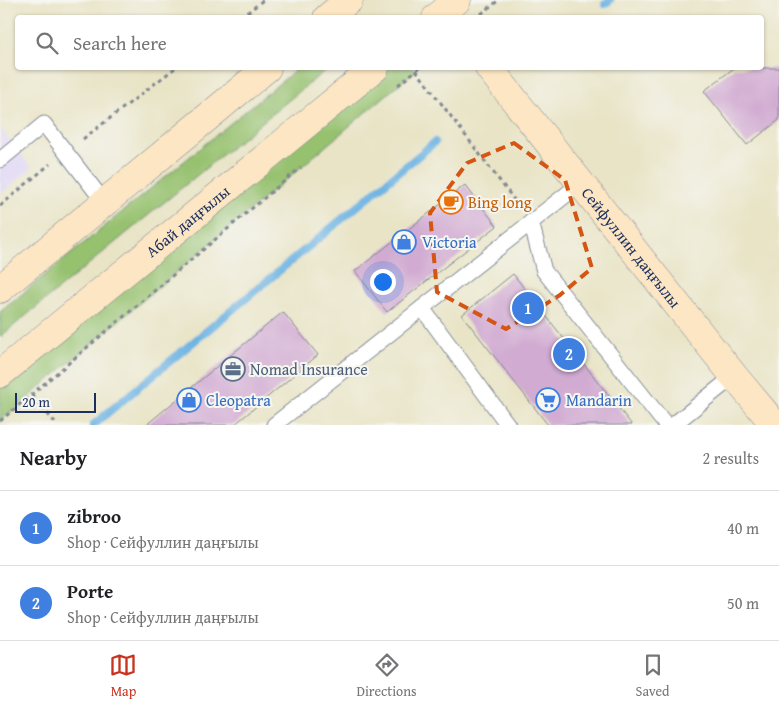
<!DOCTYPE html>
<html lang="en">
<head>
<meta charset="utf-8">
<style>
  body { margin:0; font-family:"Gentium Book Plus",serif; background:#f6f6f6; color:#202124 }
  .scale { position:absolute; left:15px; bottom:12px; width:81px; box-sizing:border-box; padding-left:5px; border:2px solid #1b2f5e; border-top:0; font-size:14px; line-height:18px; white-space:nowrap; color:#1b2f5e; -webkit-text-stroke:4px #f6f6f2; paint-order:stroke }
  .you { position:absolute; left:382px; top:281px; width:18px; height:18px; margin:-12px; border:4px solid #fff; border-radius:50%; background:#1a73e8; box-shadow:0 0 0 8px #1a73e833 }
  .badge { display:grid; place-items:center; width:32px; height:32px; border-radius:50%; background:#c8321e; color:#fff; font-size:16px; font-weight:700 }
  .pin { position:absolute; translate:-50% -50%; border:2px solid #fff; box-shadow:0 1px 5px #0006 }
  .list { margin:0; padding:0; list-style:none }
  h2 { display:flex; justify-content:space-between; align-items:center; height:65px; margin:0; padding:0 20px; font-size:21px }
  h2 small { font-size:16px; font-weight:400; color:#757577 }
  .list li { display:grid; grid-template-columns:32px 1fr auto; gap:15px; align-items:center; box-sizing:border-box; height:75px; padding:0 20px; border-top:1px solid #e0e0e0 }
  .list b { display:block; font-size:19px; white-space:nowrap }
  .list p { margin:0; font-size:16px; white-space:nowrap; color:#757577 }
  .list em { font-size:16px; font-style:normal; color:#757577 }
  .icon { flex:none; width:28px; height:28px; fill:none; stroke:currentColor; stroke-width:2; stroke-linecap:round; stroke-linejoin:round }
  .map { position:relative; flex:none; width:779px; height:425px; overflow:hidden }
  .search { position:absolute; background:#fff; box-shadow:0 1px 4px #0004; left:15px; right:15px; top:15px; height:55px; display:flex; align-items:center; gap:12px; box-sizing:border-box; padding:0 18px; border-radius:5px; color:#757577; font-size:19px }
  .sheet { height:215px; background:#fff }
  nav { display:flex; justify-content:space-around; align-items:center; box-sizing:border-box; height:70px; border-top:1px solid #e0e0e0; background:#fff; font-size:14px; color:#757577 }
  nav a { display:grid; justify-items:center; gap:2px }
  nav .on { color:#c8321e }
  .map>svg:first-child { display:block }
  .built { fill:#dfd5f5 }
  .green { fill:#96c16e; stroke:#587866 }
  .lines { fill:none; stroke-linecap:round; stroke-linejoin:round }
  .stream { stroke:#6bb2e2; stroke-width:8 }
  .building { fill:#d1abd2 }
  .service-casing { stroke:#828a92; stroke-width:17 }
  .secondary-casing { stroke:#828a92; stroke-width:29 }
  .path { stroke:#828a92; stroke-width:3; stroke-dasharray:4 4; stroke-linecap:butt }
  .service { stroke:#fff; stroke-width:15 }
  .secondary { stroke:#fce6c4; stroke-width:28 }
  .marked { fill:none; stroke:#d45514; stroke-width:4; stroke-dasharray:10 6; stroke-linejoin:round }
  .labels { text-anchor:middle; stroke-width:4; stroke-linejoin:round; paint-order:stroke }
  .food-label { font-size:16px; fill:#c56008; stroke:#f6f6f2; text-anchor:start }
  .street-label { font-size:16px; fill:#1b2f5e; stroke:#f6f6f2 }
  .shop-label { font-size:16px; fill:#366cbe; stroke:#f6f6f2; text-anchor:start }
  .service-label { font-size:16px; fill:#4e5e75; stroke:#f6f6f2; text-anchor:start }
</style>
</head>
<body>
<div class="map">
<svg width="779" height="425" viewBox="0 0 779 425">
  <rect width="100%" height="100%" fill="#f6f6f2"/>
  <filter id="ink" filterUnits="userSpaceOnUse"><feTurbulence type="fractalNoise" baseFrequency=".02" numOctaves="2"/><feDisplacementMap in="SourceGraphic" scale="10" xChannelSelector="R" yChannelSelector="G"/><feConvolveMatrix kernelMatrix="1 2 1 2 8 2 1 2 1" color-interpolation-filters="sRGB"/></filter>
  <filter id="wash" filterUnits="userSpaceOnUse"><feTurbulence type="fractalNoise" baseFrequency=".0096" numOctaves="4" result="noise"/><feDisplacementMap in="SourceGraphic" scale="20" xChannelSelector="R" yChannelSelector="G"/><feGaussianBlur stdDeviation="1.12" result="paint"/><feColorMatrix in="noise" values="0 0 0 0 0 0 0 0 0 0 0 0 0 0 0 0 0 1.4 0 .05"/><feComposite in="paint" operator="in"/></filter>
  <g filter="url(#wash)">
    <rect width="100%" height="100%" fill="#e9e4c6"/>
    <polygon class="built" points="0,128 32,168 0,194"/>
    <g class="green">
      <polygon points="298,68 328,68 0,337 0,312"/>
      <polygon points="375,68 414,68 416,70 0,421 0,374"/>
    </g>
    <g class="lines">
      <g class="stream">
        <polyline points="605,4 610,0"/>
        <polyline points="93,425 435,142"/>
      </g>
    </g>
    <g id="blocks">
      <g class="building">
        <polygon points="734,68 779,68 779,120 747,145 704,91"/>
        <polygon points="465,185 497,226 387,312 355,271"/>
        <polygon points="513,274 632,425 548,425 462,315"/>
        <polygon points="283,312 318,355 234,425 146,425"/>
      </g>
    </g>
  </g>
  <g filter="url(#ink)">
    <use href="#blocks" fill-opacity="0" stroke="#828a92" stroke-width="1"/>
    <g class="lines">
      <g class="service-casing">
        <g id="service">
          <polyline points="0,160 44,124 104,202"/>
          <polyline points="531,222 544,271 666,425"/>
          <polyline points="274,425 422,308"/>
          <polyline points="508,425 422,308 581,183"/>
          <polyline points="673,425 734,376"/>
        </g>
      </g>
      <g class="secondary-casing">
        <g id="secondary">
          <polyline points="327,18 349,0"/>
          <polyline points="436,18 457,0"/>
          <path id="s1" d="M489 68 734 376 775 425"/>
          <polyline points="0,289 267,68"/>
          <path id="s2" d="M0 374 375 68"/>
        </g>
      </g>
      <g class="path">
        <polyline points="481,14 499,0"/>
        <polyline points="241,18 263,0"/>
        <polyline points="416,70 518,205"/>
        <polyline points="398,85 419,68"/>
        <polyline points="83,139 175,68"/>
        <polyline points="0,206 50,164"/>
        <polyline points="32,395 57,425"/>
        <polyline points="0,421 301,167"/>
      </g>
      <use href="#service" class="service"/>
      <use href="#secondary" class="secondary"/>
    </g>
  </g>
  <path class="marked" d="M514 143 565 180 592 268 560 295 506 329 437 292 430 213 467 163Z"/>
  <defs>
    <g id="cafe-ring" transform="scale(1.25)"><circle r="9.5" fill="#f6f6f2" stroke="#e8710a" stroke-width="1.5"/><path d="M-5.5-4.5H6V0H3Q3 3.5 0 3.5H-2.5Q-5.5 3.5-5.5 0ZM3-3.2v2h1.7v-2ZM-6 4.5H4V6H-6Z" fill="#e8710a"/></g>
    <g id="shop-ring" transform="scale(1.25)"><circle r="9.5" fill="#f6f6f2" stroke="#3f7fe0" stroke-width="1.5"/><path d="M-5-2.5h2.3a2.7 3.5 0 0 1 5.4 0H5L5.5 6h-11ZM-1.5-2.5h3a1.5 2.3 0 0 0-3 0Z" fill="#3f7fe0"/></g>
    <g id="office-ring" transform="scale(1.25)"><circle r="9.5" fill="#f6f6f2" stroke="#5c6f8a" stroke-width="1.5"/><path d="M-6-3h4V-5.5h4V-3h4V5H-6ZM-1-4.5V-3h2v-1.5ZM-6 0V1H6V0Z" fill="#5c6f8a"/></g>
    <g id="supermarket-ring" transform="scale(1.25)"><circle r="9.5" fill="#f6f6f2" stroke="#3f7fe0" stroke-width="1.5"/><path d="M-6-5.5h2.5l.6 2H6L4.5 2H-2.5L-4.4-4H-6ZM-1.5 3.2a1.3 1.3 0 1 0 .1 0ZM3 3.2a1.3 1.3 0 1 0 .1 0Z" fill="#3f7fe0"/></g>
  </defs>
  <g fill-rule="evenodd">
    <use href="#cafe-ring" x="451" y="202"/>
    <use href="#shop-ring" x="404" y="242"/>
    <use href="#office-ring" x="233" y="369"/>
    <use href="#shop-ring" x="189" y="400"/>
    <use href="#supermarket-ring" x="548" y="400"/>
  </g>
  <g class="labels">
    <g class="food-label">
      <text x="468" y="208">Bing long</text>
    </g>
    <g class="street-label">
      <text dy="6" stroke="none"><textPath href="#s2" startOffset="242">Абай даңғылы</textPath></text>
      <text dy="6" stroke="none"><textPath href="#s1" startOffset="229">Сейфуллин даңғылы</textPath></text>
    </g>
    <g class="shop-label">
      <text x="422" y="248">Victoria</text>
      <text x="206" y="406">Cleopatra</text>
      <text x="566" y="406">Mandarin</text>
    </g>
    <g class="service-label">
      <text x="250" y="375">Nomad Insurance</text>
    </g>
  </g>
</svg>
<div class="scale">20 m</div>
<div class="you"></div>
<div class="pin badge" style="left:528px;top:308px;background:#3f7fe0">1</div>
<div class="pin badge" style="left:569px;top:354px;background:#3f7fe0">2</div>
<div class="search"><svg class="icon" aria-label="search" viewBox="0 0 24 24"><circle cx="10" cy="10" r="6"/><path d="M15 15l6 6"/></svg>Search here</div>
</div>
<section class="sheet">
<h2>Nearby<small>2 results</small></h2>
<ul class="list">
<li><span class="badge" style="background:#3f7fe0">1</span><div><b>zibroo</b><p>Shop · Сейфуллин даңғылы</p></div><em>40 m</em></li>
<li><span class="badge" style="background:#3f7fe0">2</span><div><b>Porte</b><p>Shop · Сейфуллин даңғылы</p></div><em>50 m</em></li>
</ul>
</section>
<nav>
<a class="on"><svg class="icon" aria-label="map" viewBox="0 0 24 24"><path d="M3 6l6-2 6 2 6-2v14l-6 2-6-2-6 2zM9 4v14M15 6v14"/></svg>Map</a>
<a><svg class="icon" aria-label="directions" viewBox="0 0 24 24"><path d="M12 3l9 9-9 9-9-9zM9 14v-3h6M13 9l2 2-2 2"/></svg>Directions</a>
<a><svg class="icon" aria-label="saved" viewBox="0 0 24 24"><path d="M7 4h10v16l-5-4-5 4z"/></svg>Saved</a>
</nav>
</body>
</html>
